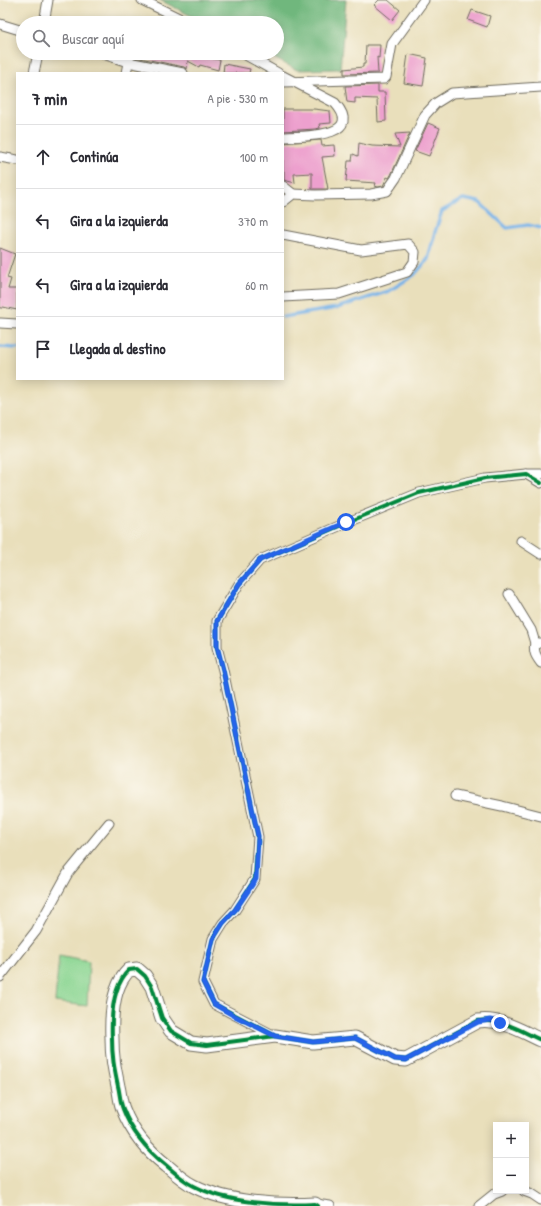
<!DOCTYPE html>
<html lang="es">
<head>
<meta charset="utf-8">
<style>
  body { margin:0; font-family:"Patrick Hand",sans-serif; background:#f7f7f7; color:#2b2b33 }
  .controls { position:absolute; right:12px; bottom:12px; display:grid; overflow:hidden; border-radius:0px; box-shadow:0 2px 10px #0003 }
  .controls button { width:36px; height:36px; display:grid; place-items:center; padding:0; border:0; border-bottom:1px solid #e1e1e2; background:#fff; color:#2b2b33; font:20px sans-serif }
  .stop { position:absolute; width:12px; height:12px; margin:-9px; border:3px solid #2563eb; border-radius:50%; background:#fff }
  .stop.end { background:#2563eb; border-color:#fff; box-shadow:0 1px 4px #0008 }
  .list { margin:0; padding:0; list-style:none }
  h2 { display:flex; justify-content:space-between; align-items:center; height:52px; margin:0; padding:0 16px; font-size:17px }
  h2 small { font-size:13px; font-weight:400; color:#7c7c81 }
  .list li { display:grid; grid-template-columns:26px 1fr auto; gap:12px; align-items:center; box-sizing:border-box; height:64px; padding:0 16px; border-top:1px solid #e1e1e2 }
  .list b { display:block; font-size:15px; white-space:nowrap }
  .list em { font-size:13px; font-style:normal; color:#7c7c81 }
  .icon { flex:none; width:22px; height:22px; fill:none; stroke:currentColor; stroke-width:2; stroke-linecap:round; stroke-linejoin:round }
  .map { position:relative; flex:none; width:541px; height:1206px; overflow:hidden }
  .search { position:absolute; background:#fff; box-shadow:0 2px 10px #0003; left:16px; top:16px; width:268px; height:44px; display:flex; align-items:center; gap:10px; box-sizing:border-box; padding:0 14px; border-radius:22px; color:#7c7c81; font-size:15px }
  .panel { position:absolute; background:#fff; box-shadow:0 2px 10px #0003; left:16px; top:72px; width:268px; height:308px; border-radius:0px }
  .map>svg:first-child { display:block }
  .green { fill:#8bd693; stroke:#5b805f }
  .forest { fill:#70b77d; stroke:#4e7154 }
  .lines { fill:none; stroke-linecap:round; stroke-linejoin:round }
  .stream { stroke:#77b2e8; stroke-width:3.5 }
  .building { fill:#eda0ce }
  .street-casing { stroke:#6e6a5d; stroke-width:11 }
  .secondary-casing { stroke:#6e6a5d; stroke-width:15 }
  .street { stroke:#fff; stroke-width:9 }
  .secondary { stroke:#fff; stroke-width:13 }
  .cycleway-casing { stroke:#fbf7ec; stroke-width:6 }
  .cycleway { stroke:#00873e; stroke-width:4 }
  .route { stroke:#2563eb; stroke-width:5 }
</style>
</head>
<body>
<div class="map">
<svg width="541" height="1206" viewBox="0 0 541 1206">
  <rect width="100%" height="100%" fill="#fbf7ec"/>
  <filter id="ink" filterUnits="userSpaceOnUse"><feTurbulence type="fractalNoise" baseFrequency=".025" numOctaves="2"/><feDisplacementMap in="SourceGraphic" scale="8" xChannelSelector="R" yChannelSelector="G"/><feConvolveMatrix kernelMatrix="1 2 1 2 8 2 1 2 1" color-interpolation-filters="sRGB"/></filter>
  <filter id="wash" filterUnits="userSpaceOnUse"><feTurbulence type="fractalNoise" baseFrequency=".012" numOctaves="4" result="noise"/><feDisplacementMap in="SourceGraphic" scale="16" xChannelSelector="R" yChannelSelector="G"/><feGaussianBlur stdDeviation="0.9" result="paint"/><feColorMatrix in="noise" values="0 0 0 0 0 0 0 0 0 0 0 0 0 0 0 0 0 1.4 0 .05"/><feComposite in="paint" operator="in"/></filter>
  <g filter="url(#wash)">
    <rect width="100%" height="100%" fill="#e9dfbb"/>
    <polygon class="green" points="59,955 89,961 87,1006 55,1002"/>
    <polygon class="forest" points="160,0 346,0 340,69 297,70 264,53 277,53 277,23 205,23"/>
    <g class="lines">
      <g class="stream">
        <polyline points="283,317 337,308 389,291 414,275 428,259 435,232 442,211 463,199 479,202 507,228 528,225 541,228"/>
        <polyline points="0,347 17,348"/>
      </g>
    </g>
    <g id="blocks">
      <g class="building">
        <polygon points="379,0 388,0 400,10 392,20 374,5"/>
        <polygon points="472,10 490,16 487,27 468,20"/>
        <polygon points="366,45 380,45 379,58 377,57 378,73 344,74 344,69 363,67 363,64 365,64"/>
        <polygon points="136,53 195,53 199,56 220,60 218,70 200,65 199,67 188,61 187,69 184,67 135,57"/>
        <polygon points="408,54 427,58 423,86 404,83"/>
        <polygon points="224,64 250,69 249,73 223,73"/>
        <polygon points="378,85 378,92 385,92 386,121 378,122 377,99 355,98 355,103 347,102 345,86"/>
        <polygon points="283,109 314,109 330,111 331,123 319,124 320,128 315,129 283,131"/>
        <polygon points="428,123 440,128 429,156 415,151"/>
        <polygon points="410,133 391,175 389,178 387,177 383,186 378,187 375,186 376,183 346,181 348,161 352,161 353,154 358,156 359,143 372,146 400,147 395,134"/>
        <polygon points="321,140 322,146 334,145 335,156 322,157 328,189 312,189 312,173 294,174 295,183 284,180 284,171 283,170 283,143"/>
        <polygon points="0,248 15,254 7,278 11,279 8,289 17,289 17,310 3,307 2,308 0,308"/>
      </g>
    </g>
  </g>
  <g filter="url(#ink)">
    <use href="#blocks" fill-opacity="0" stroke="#6e6a5d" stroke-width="1"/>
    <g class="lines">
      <g class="street-casing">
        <g id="street">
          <polyline points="142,0 189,23"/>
          <polyline points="44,23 48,0"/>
          <polyline points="0,24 23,31"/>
          <polyline points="100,53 128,62 183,73"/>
          <polyline points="242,53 278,73"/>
          <polyline points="34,73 38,53"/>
          <polyline points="126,73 130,53"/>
          <path d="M283 76 335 103C366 138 302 136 283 137"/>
          <polyline points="283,82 384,79 386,77 392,44 424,0"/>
          <polyline points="0,157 17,160"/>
          <polyline points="283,186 293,194 283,202"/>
          <polyline points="293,194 315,195 371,194 387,191 396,178 425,115 436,103 452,93 541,87"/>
          <polyline points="283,235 361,250 408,244 415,252 414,262 407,272 339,294 283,297"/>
          <polyline points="0,323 17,324"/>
          <polyline points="526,474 541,474"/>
          <polyline points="521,541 541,554"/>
          <polyline points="509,594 531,630 535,643"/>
          <path d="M541 643H535C533 652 536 656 541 663"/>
          <polyline points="455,796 502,806 541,816"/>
          <polyline points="0,977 36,931 68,873 109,823"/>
          <polyline points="275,1036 214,1004 203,982 213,939 223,923 235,910 255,879 258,837 223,670 217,647 217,621 239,584 260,560 346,523 419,493 485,478 526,474 541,483"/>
          <polyline points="524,1191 532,1194 541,1200"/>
          <polyline points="315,1204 330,1206"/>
          <polyline points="479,1206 494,1194 502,1191"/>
        </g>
      </g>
      <g class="secondary-casing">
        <path id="secondary" d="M318 1206 315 1204C278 1206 227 1203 194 1186 184 1181 175 1173 167 1166 148 1151 132 1133 123 1109 120 1102 120 1094 118 1086 114 1067 112 1057 112 1038 111 1016 112 986 129 970L137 969 145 976 152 987 162 1018 171 1031 191 1043 207 1045 275 1036 313 1042 355 1038 395 1059 406 1060 478 1021C501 1018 521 1031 541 1040"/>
      </g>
      <use href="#street" class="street"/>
      <use href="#secondary" class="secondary"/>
      <g class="cycleway-casing">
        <g id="cycleway">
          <polyline points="275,1036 214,1004 203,982 213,939 223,923 235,910 255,879 258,837 223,670 217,647 217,621 239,584 260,560 346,523 419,493 485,478 526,474 541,483"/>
          <path d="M318 1206 315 1204C278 1206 227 1203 194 1186 184 1181 175 1173 167 1166 148 1151 132 1133 123 1109 120 1102 120 1094 118 1086 114 1067 112 1057 112 1038 111 1016 112 986 129 970L137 969 145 976 152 987 162 1018 171 1031 191 1043 207 1045 275 1036 313 1042 355 1038 395 1059 406 1060 478 1021C501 1018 521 1031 541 1040"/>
        </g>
      </g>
      <use href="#cycleway" class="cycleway"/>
    </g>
  </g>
  <g class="lines" filter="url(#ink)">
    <polyline class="route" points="346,522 260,560 239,584 217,621 217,646 223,670 258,836 256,879 235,910 223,923 213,939 203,982 214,1004 233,1015 275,1036 313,1042 355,1038 395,1059 406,1060 478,1022 490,1020 500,1023"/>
  </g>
</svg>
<div class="controls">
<button>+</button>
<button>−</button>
</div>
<div class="stop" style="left:346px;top:522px"></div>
<div class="stop end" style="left:500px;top:1023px"></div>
<div class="search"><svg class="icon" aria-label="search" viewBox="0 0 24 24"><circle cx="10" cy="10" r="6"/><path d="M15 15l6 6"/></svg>Buscar aquí</div>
<section class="panel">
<h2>7 min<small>A pie · 530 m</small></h2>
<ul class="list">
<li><svg class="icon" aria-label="ahead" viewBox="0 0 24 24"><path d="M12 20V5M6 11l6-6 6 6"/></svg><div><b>Continúa</b></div><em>100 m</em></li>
<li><svg class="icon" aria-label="left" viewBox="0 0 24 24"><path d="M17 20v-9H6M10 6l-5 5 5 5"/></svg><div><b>Gira a la izquierda</b></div><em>370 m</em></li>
<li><svg class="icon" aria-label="left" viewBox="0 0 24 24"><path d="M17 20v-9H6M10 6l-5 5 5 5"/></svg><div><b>Gira a la izquierda</b></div><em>60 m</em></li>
<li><svg class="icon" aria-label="arrive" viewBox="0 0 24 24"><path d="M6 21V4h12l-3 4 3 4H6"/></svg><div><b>Llegada al destino</b></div></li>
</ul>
</section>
</div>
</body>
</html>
